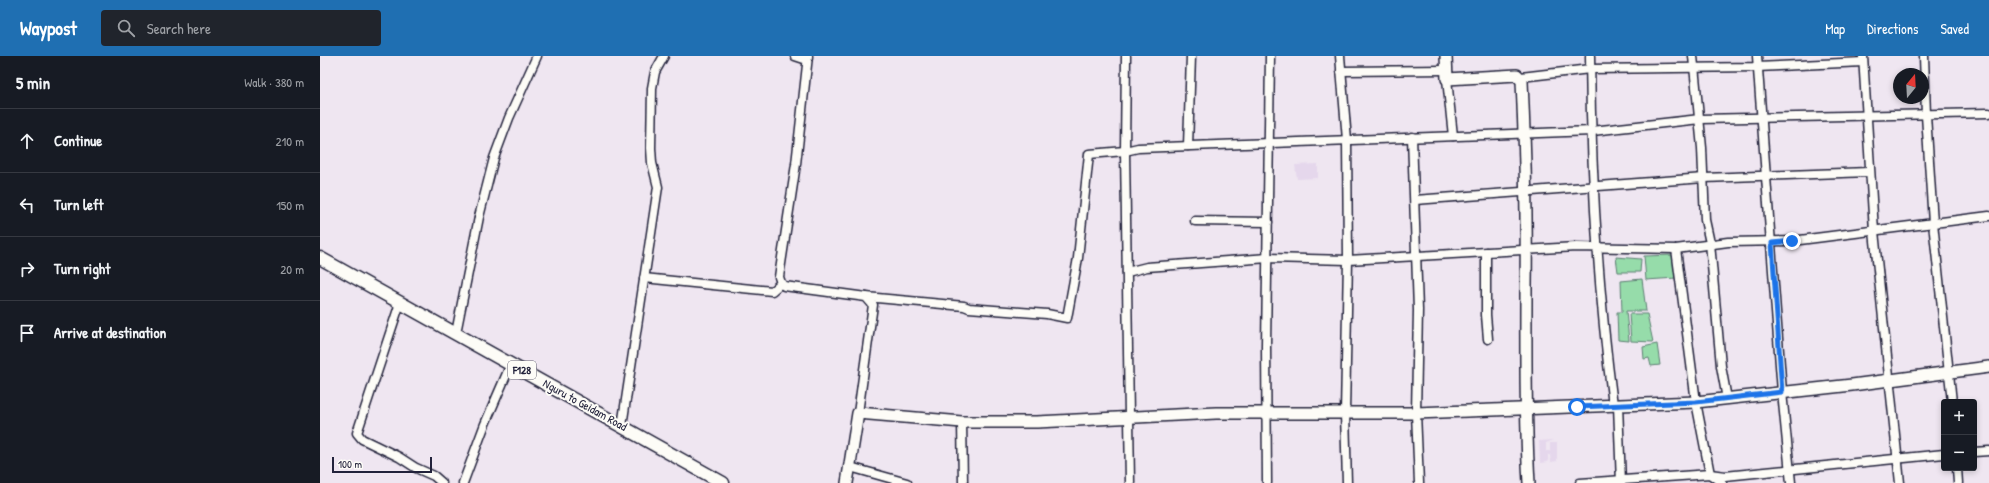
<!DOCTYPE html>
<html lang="en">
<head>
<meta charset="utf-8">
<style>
  body { margin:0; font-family:"Patrick Hand",sans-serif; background:#20242c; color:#f1f3f6 }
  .controls { position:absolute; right:12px; bottom:12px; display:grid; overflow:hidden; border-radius:4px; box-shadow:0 2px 6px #0003 }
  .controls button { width:36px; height:36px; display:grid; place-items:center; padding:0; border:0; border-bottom:1px solid #363941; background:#171b24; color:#f1f3f6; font:20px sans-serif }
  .compass { position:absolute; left:1573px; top:12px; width:36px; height:36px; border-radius:50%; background:#171b24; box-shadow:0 2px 6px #0003; rotate:18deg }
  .scale { position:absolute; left:12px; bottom:10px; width:100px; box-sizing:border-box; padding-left:4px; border:2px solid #22223b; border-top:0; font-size:11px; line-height:14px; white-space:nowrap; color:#22223b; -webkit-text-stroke:3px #fdfcf7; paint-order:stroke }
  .stop { position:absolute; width:12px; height:12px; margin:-9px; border:3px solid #1a73e8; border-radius:50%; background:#fff }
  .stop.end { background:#1a73e8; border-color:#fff; box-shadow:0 1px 4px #0008 }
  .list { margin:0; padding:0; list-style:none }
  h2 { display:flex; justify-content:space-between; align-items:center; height:52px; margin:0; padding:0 16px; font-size:17px }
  h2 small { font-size:13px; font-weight:400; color:#9ea1a6 }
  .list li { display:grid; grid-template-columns:26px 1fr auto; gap:12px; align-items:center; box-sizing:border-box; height:64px; padding:0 16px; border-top:1px solid #363941 }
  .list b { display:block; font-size:15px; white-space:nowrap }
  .list em { font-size:13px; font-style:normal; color:#9ea1a6 }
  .icon { flex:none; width:22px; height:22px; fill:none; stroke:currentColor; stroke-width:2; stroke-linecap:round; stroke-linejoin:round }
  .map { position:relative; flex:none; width:1669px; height:427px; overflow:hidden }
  header { display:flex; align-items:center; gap:24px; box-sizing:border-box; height:56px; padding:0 20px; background:#1f6fb2; color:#fff }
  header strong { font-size:19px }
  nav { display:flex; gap:22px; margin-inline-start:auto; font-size:14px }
  .search { width:280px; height:36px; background:#20242c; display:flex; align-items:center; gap:10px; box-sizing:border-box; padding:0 14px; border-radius:4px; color:#9ea1a6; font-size:15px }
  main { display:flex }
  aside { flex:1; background:#171b24 }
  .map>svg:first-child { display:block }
  .built { fill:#e5d7ec }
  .green { fill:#96dcaa; stroke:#5c7f72 }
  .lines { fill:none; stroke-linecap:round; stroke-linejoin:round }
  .street-casing { stroke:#22223b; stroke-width:11 }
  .secondary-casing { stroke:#22223b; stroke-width:14 }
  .primary-casing { stroke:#22223b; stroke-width:15 }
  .street { stroke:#fdfcf7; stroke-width:8 }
  .secondary { stroke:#fdfcf7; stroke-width:11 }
  .primary { stroke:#fdfcf7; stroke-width:12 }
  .route { stroke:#1a73e8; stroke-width:5 }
  .labels { text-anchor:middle; stroke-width:4; stroke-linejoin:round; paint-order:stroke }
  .shield { fill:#fdfcf7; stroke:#646373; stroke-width:1 }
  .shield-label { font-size:11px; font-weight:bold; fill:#22223b }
  .street-label { font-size:12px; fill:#22223b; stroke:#fdfcf7 }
</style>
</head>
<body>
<header>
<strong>Waypost</strong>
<div class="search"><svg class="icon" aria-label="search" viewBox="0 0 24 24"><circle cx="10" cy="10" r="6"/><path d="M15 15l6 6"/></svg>Search here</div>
<nav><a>Map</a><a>Directions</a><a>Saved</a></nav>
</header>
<main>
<aside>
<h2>5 min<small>Walk · 380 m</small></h2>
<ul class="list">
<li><svg class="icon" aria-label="ahead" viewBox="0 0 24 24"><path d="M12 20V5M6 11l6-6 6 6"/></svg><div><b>Continue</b></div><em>210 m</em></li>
<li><svg class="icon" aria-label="left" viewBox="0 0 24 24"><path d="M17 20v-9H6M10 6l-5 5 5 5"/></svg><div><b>Turn left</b></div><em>150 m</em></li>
<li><svg class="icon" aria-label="right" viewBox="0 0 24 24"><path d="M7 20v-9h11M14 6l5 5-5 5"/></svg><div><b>Turn right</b></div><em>20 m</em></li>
<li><svg class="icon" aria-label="arrive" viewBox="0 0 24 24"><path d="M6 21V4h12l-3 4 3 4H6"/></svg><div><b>Arrive at destination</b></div></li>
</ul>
</aside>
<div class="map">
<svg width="1669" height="427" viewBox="0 0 1669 427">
  <rect width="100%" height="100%" fill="#efe6f1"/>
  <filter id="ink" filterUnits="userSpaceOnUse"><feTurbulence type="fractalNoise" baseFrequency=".025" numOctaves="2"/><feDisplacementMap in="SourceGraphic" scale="8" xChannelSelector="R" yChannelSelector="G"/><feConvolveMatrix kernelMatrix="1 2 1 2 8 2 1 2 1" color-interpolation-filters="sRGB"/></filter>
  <g filter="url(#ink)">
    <g class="built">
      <polygon points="998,108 998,122 977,123 975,109"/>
      <polygon points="1234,384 1226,387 1226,395 1230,395 1230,387 1237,387 1237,405 1231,406 1230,399 1228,399 1228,406 1220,407 1219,385"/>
    </g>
    <g class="green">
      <polygon points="1353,199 1356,222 1326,224 1324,200"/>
      <polygon points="1296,201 1321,203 1320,216 1298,216"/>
      <polygon points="1322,223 1326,255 1306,255 1309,285 1298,284 1297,256 1302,256 1301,225"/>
      <polygon points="1309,258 1327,258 1333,286 1311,285"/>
      <polygon points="1337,288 1340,309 1331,310 1329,302 1324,303 1323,291"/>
    </g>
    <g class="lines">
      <g class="street-casing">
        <g id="street">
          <polyline points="475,0 487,4"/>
          <polyline points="488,0 476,108 459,221 461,227 464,230 546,241 553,249 538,357"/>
          <polyline points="806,0 805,95 810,427"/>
          <polyline points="1020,0 1027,84 1028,204 1025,357 1027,427"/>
          <path d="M1270 0C1271 116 1278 234 1293 349"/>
          <polyline points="1373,0 1382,92 1385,164 1390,187 1401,310 1407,343"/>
          <polyline points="1437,0 1462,336 1471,427"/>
          <polyline points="1543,0 1554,175 1580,427"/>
          <polyline points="1604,0 1606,59 1613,167 1632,346"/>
          <polyline points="1021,15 1127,14"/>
          <polyline points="1201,21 1270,13 1437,11 1543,6"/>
          <polyline points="1127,23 1133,80"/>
          <polyline points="1092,81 1098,254 1096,357 1099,427"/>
          <polyline points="868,90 871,0"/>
          <polyline points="1095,144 1384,122 1549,116"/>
          <polyline points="875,165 948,166"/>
          <polyline points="1356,193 1376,346 1390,418 1402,427"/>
          <polyline points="1166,196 1166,259 1168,283"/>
          <polyline points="807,216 827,211 948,202 1028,204 1256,191 1356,193 1408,186 1472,185 1669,160"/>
          <polyline points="324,222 452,235 461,227"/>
          <polyline points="546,241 644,250 649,252 727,258 747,262 758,202 769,98 805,95 818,92 1272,75 1380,63 1669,57"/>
          <polyline points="80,247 37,377 42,383 79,401 96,412 114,420 122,427"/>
          <polyline points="136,277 159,161 174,102 189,62 217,0"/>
          <polyline points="1298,349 1301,427"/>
          <polyline points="642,366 643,427"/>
          <polyline points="302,370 338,131 332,107 331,92 332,32 335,16 344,0"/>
          <polyline points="1654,396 1669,395"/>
          <polyline points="530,411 587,427"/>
          <polyline points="1637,412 1638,427"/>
          <polyline points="143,427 165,368 191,308"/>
          <polyline points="947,427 946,290 950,0"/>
          <polyline points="1260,427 1390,418 1405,420 1624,398"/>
        </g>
      </g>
      <g class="secondary-casing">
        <g id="secondary">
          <path d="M1126 0 1127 23 1197 19 1202 25C1205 93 1207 162 1206 230 1206 296 1205 361 1209 427"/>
          <polyline points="527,427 538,357 642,366 717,366 896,357 1096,357 1376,346 1532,329 1669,311"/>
        </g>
      </g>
      <g class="primary-casing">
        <polyline id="primary" points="0,202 403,427"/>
      </g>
      <use href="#street" class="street"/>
      <use href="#secondary" class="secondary"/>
      <use href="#primary" class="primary"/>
    </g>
  </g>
  <g class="lines" filter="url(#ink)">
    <polyline class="route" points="1257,351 1376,346 1462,336 1452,187 1472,185"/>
  </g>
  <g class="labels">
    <rect class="shield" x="188" y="305" width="28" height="18" rx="3"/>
    <g class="shield-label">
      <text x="202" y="318">F128</text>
    </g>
    <g class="street-label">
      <text transform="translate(265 349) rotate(29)" y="4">Nguru to Geidam Road</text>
    </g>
  </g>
</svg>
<div class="controls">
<button>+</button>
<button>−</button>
</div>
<svg class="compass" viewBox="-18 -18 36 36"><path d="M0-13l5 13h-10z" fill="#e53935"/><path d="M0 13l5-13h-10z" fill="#9ea1a6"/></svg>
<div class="scale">100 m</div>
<div class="stop" style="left:1257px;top:351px"></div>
<div class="stop end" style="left:1472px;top:185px"></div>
</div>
</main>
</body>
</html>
